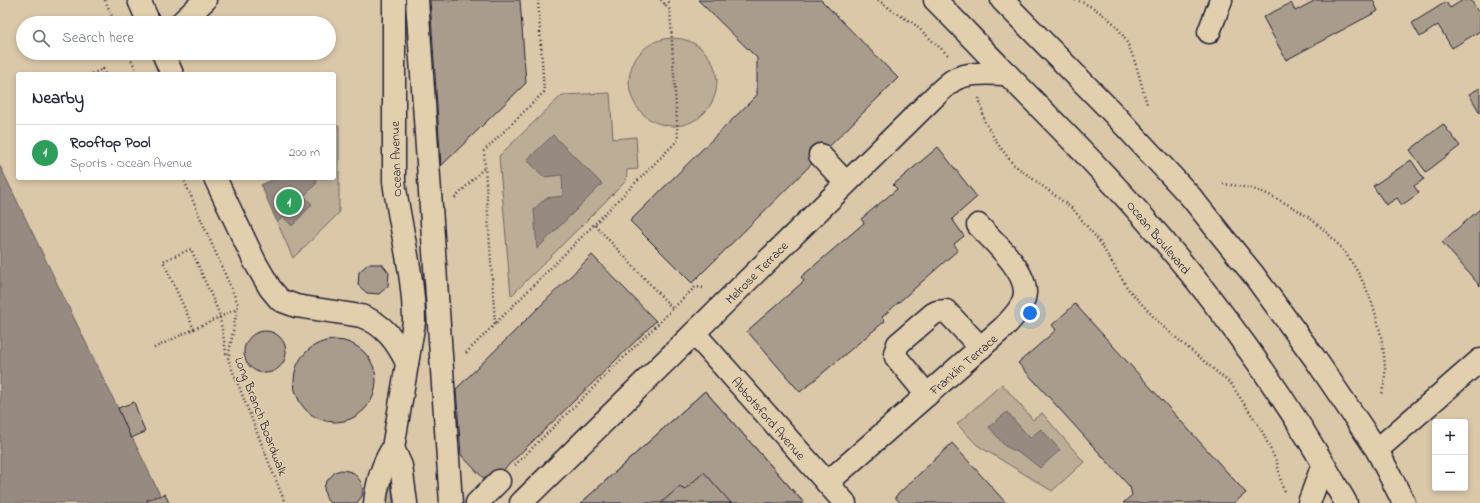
<!DOCTYPE html>
<html lang="en">
<head>
<meta charset="utf-8">
<style>
  body { margin:0; font-family:"Indie Flower",sans-serif; background:#f2f2f3; color:#1f2937 }
  .controls { position:absolute; right:12px; bottom:12px; display:grid; overflow:hidden; border-radius:4px; box-shadow:0 2px 6px #0003 }
  .controls button { width:36px; height:36px; display:grid; place-items:center; padding:0; border:0; border-bottom:1px solid #e0e1e3; background:#fff; color:#1f2937; font:20px sans-serif }
  .you { position:absolute; left:1030px; top:313px; width:14px; height:14px; margin:-10px; border:3px solid #fff; border-radius:50%; background:#1a73e8; box-shadow:0 0 0 6px #1a73e833 }
  .badge { display:grid; place-items:center; width:26px; height:26px; border-radius:50%; background:#d1495b; color:#fff; font-size:13px; font-weight:700 }
  .pin { position:absolute; translate:-50% -50%; border:2px solid #fff; box-shadow:0 1px 4px #0006 }
  .list { margin:0; padding:0; list-style:none }
  h2 { display:flex; justify-content:space-between; align-items:center; height:52px; margin:0; padding:0 16px; font-size:17px }
  h2 small { font-size:13px; font-weight:400; color:#747a83 }
  .list li { display:grid; grid-template-columns:26px 1fr auto; gap:12px; align-items:center; box-sizing:border-box; height:56px; padding:0 16px; border-top:1px solid #e0e1e3 }
  .list b { display:block; font-size:15px; white-space:nowrap }
  .list p { margin:0; font-size:13px; white-space:nowrap; color:#747a83 }
  .list em { font-size:13px; font-style:normal; color:#747a83 }
  .icon { flex:none; width:22px; height:22px; fill:none; stroke:currentColor; stroke-width:2; stroke-linecap:round; stroke-linejoin:round }
  .map { position:relative; flex:none; width:1480px; height:503px; overflow:hidden }
  .search { position:absolute; background:#fff; box-shadow:0 2px 6px #0003; left:16px; top:16px; width:320px; height:44px; display:flex; align-items:center; gap:10px; box-sizing:border-box; padding:0 14px; border-radius:22px; color:#747a83; font-size:15px }
  .panel { position:absolute; background:#fff; box-shadow:0 2px 6px #0003; left:16px; top:72px; width:320px; height:108px; border-radius:4px }
  .map>svg:first-child { display:block }
  .green { fill:#bcad96; stroke:#6f6868 }
  .water { fill:#968a81; stroke:#686065 }
  .building { fill:#aa9c8c; stroke:#22223b }
  .lines { fill:none; stroke-linecap:round; stroke-linejoin:round }
  .minor-casing { stroke:#22223b; stroke-width:25 }
  .major-casing { stroke:#22223b; stroke-width:25 }
  .path { stroke:#22223b; stroke-width:2.5; stroke-dasharray:1 3; stroke-linecap:butt }
  .minor { stroke:#e2cfad; stroke-width:22 }
  .major { stroke:#e2cfad; stroke-width:22 }
  .labels { text-anchor:middle; stroke-width:3; stroke-linejoin:round; paint-order:stroke }
  .street-label { font-size:13px; fill:#22223b; stroke:#e2cfad }
</style>
</head>
<body>
<div class="map">
<svg width="1480" height="503" viewBox="0 0 1480 503">
  <rect width="100%" height="100%" fill="#dac8a8"/>
  <filter id="ink" filterUnits="userSpaceOnUse"><feTurbulence type="fractalNoise" baseFrequency=".025" numOctaves="2"/><feDisplacementMap in="SourceGraphic" scale="8" xChannelSelector="R" yChannelSelector="G"/><feConvolveMatrix kernelMatrix="1 2 1 2 8 2 1 2 1" color-interpolation-filters="sRGB"/></filter>
  <g filter="url(#ink)">
    <g class="green">
      <circle cx="673" cy="82" r="44"/>
      <polygon points="610,93 613,139 636,137 638,169 627,170 626,181 511,296 499,156 562,95"/>
      <polygon points="334,126 339,126 339,213 293,258 277,222 283,217 292,225 312,204 303,196 316,184 316,178 334,178"/>
      <polygon points="1002,384 1033,420 1042,413 1084,462 1052,491 977,445 957,424"/>
      <polygon points="391,478 393,503 382,503"/>
    </g>
    <g class="water">
      <polygon points="553,135 602,184 537,249 534,209 546,198 563,196 562,175 544,177 527,160"/>
      <polygon points="0,166 164,503 0,503"/>
      <polygon points="276,178 316,178 316,184 304,196 312,204 292,226 283,217 277,222 261,185"/>
      <polygon points="1007,412 1030,438 1041,429 1060,450 1040,468 1025,456 1005,446 989,427"/>
    </g>
    <g class="building">
      <polygon points="430,0 520,0 526,83 441,166"/>
      <polygon points="698,0 821,0 898,78 692,283 630,221 757,95 757,58"/>
      <polygon points="1314,0 1373,0 1378,11 1286,60 1263,17 1291,3 1295,11 1314,1"/>
      <polygon points="1463,0 1471,0 1480,15 1480,31 1452,48 1438,25 1420,37 1412,23 1446,2 1450,8"/>
      <polygon points="1480,88 1480,113 1469,94"/>
      <polygon points="1443,124 1460,146 1426,172 1410,150"/>
      <polygon points="938,147 977,197 952,219 964,236 954,244 958,250 882,317 885,321 800,392 747,331 804,281 801,277 864,223 861,219 897,189 893,185"/>
      <polygon points="1411,160 1424,179 1414,186 1419,193 1402,205 1397,198 1386,205 1373,186"/>
      <polygon points="1480,209 1480,286 1442,242"/>
      <polygon points="592,255 656,321 489,484 461,455 456,389"/>
      <polygon points="368,264 382,264 389,273 388,286 379,294 367,293 358,285 359,272"/>
      <polygon points="1075,304 1246,493 1234,503 1123,503 1132,495 1130,487 1018,363 1056,330 1052,325"/>
      <circle cx="265" cy="352" r="21"/>
      <circle cx="335" cy="381" r="41"/>
      <polygon points="705,391 804,503 743,503 703,457 695,464 704,472 684,490 674,481 649,503 581,503"/>
      <polygon points="705,391 804,503 581,503"/>
      <polygon points="134,402 145,432 131,438 118,408"/>
      <polygon points="952,443 1006,503 900,503 895,497"/>
      <polygon points="341,470 348,471 354,473 361,482 363,490 362,496 357,503 330,503 327,500 325,494 324,488 326,482 335,472"/>
      <polygon points="704,472 731,503 661,503 680,486 684,490"/>
      <polygon points="165,494 169,503 148,503 147,500"/>
    </g>
    <g class="lines">
      <g class="minor-casing">
        <g id="minor">
          <polyline points="139,0 149,23"/>
          <polyline points="417,0 451,503"/>
          <polyline points="181,23 205,0"/>
          <polyline points="1209,32 1221,0"/>
          <polyline points="163,53 172,74"/>
          <polyline points="820,155 846,183"/>
          <path d="M215 178 255 262 270 288 280 300 296 306 361 316C384 324 397 342 407 363"/>
          <polyline points="694,333 845,503"/>
          <polyline points="927,395 896,357 895,353 898,344 933,314 937,312 946,311 981,348"/>
          <polyline points="393,448 401,466 406,503"/>
          <polyline points="1377,450 1480,360"/>
          <path d="M827 483 1004 327C1012 318 1024 307 1025 293 1026 270 993 241 978 225"/>
          <path d="M375 503C377 483 382 465 393 448L414 322C414 274 400 228 394 181V0"/>
          <polyline points="477,503 499,481"/>
          <path d="M521 503 929 102C936 95 944 87 952 81 968 71 990 74 1007 74"/>
          <polyline points="1309,503 1323,464"/>
        </g>
      </g>
      <g class="major-casing">
        <g id="major">
          <path d="M935 0C960 25 984 51 1008 75 1061 129 1114 182 1163 240 1232 321 1294 410 1346 503"/>
          <polyline points="1002,0 1111,111 1191,197 1222,236 1253,274 1316,360 1377,450 1404,503"/>
        </g>
      </g>
      <g class="path">
        <polyline points="105,0 115,23"/>
        <polyline points="538,0 544,92 484,151 495,324 678,140 670,10 661,0"/>
        <polyline points="878,0 893,11 913,23 949,56"/>
        <path d="M1075 0C1083 2 1088 5 1095 9 1102 14 1111 20 1116 26 1134 47 1139 78 1147 104"/>
        <polyline points="665,5 671,0"/>
        <polyline points="128,53 138,74"/>
        <polyline points="92,74 103,69 105,74"/>
        <polyline points="128,74 136,71"/>
        <polyline points="979,98 985,122 997,143 1013,164 1073,209 1099,241 1128,289 1161,325 1231,384 1261,429 1277,463 1282,486 1286,493"/>
        <polyline points="183,178 238,304 228,359 285,503"/>
        <path d="M1223 184C1234 185 1245 187 1256 190 1264 192 1273 197 1281 201 1347 233 1380 295 1385 367 1386 376 1383 386 1382 395"/>
        <polyline points="455,198 485,167"/>
        <polyline points="595,225 673,309"/>
        <polyline points="194,329 237,309"/>
        <polyline points="154,348 194,329 163,261 191,249 219,313 227,357"/>
        <polyline points="466,353 495,324"/>
        <polyline points="515,465 695,287 705,288"/>
      </g>
      <use href="#minor" class="minor"/>
      <use href="#major" class="major"/>
    </g>
  </g>
  <g class="labels">
    <g class="street-label">
      <text transform="translate(395 159) rotate(-92)" y="5">Ocean Avenue</text>
      <text transform="translate(1159 237) rotate(50)" y="5">Ocean Boulevard</text>
      <text transform="translate(756 272) rotate(-45)" y="5">Melrose Terrace</text>
      <text transform="translate(963 364) rotate(-41)" y="5">Franklin Terrace</text>
      <text transform="translate(262 416) rotate(69)" y="5">Long Branch Boardwalk</text>
      <text transform="translate(769 418) rotate(49)" y="5">Abbotsford Avenue</text>
    </g>
  </g>
</svg>
<div class="controls">
<button>+</button>
<button>−</button>
</div>
<div class="you"></div>
<div class="pin badge" style="left:289px;top:202px;background:#2e9e5b">1</div>
<div class="search"><svg class="icon" aria-label="search" viewBox="0 0 24 24"><circle cx="10" cy="10" r="6"/><path d="M15 15l6 6"/></svg>Search here</div>
<section class="panel">
<h2>Nearby<small></small></h2>
<ul class="list">
<li><span class="badge" style="background:#2e9e5b">1</span><div><b>Rooftop Pool</b><p>Sports · Ocean Avenue</p></div><em>200 m</em></li>
</ul>
</section>
</div>
</body>
</html>
